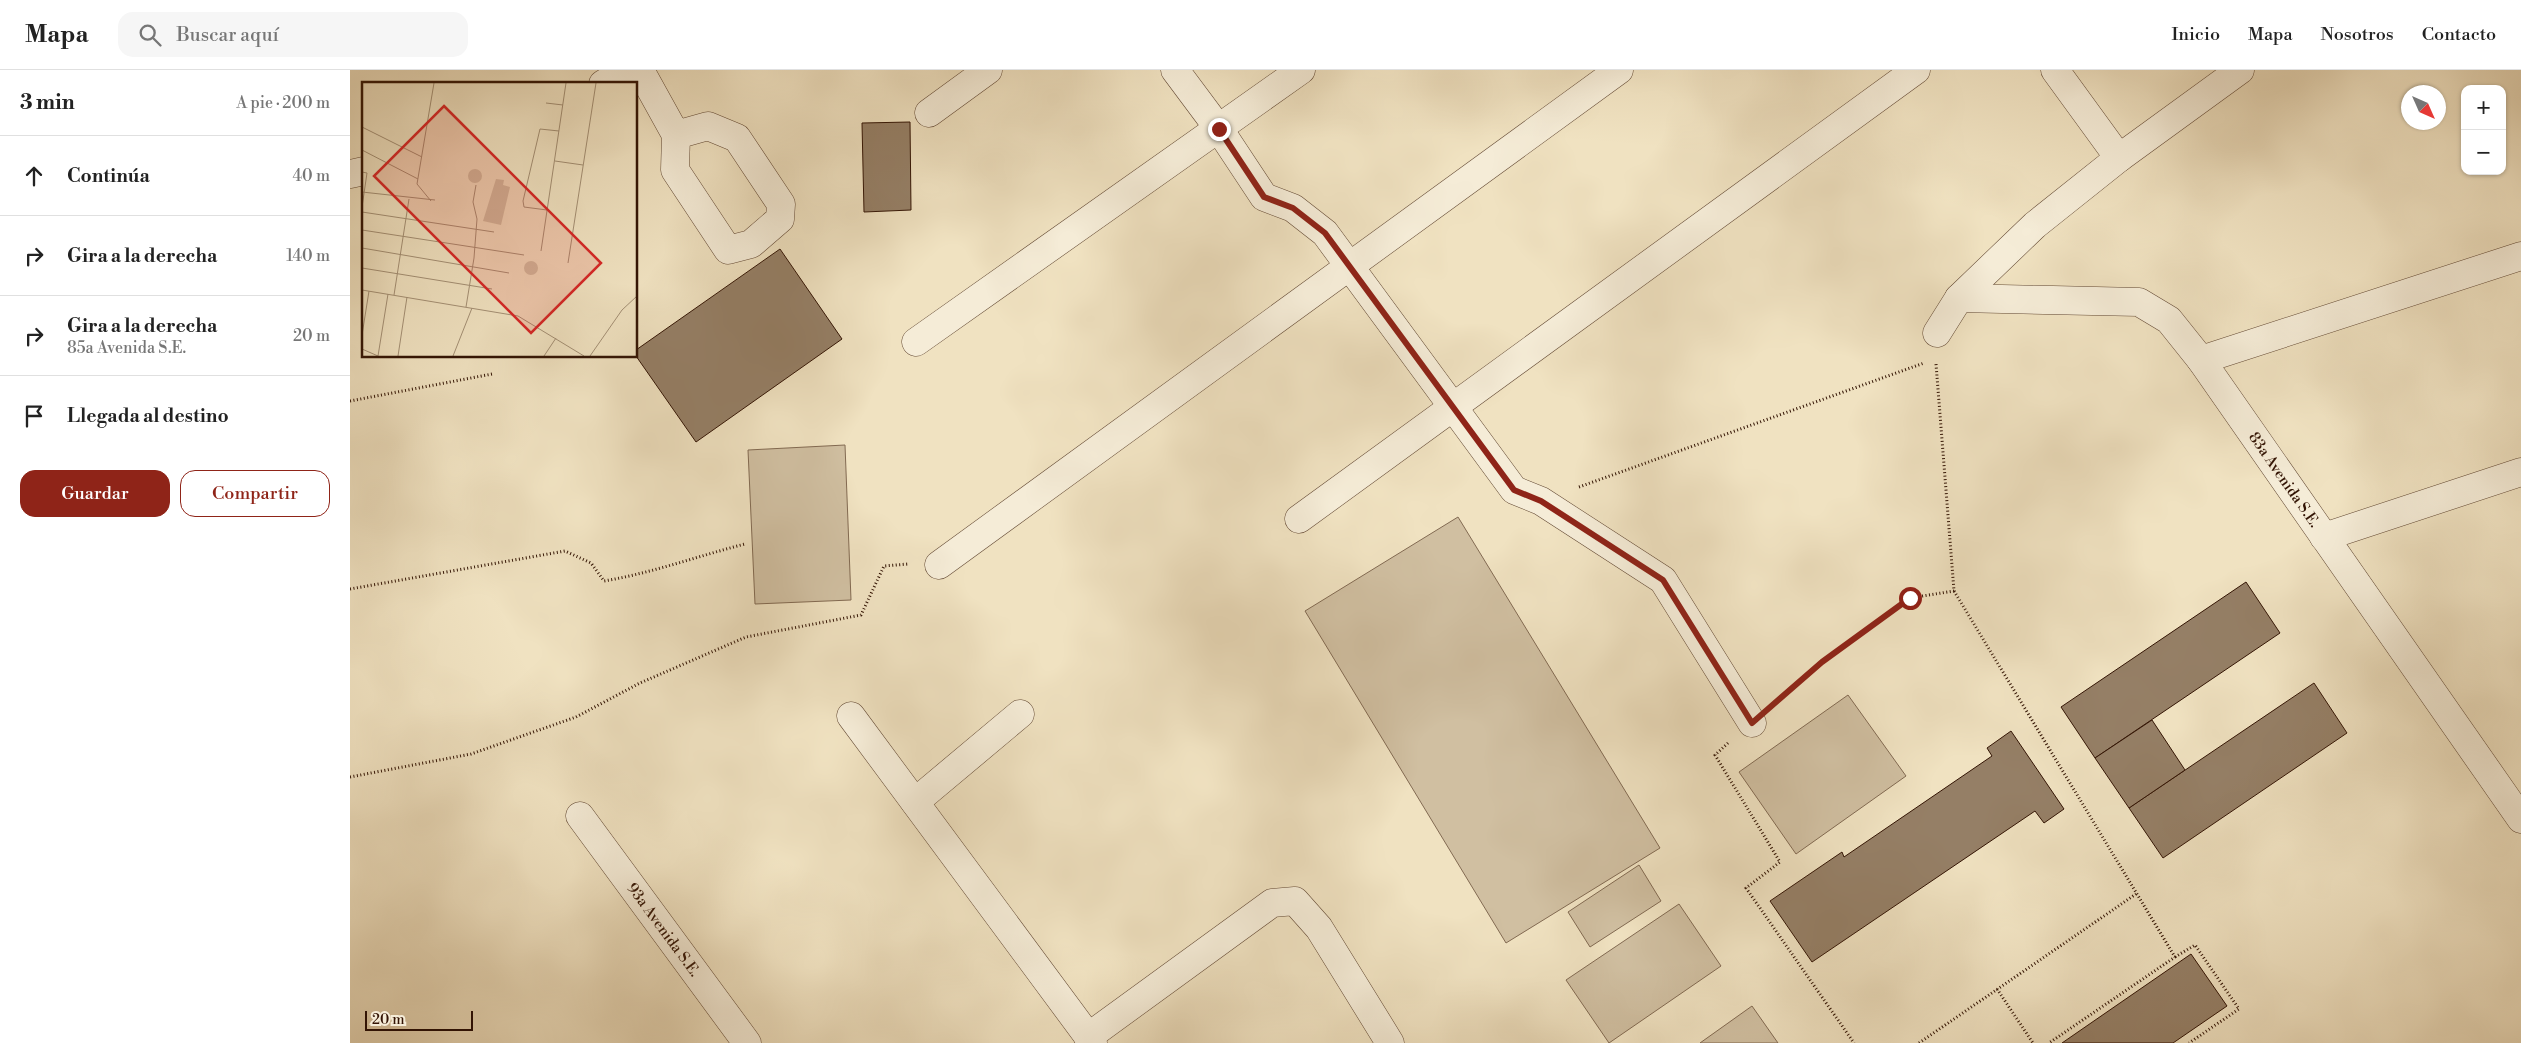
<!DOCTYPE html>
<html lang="es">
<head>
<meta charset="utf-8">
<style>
  body { margin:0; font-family:"Libre Bodoni",serif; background:#f6f6f6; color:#222 }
  .controls { position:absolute; right:15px; top:15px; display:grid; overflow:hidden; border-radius:10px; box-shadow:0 1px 4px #0004 }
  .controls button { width:45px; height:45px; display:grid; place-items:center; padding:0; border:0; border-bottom:1px solid #e0e0e0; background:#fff; color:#222; font:25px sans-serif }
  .compass { position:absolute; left:2051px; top:15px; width:45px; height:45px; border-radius:50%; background:#fff; box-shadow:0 1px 4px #0004; rotate:135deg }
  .scale { position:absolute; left:15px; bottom:12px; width:108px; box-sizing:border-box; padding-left:5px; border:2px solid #331404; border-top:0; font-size:14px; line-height:18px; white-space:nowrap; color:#331404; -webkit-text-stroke:4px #f5ecd7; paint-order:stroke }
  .stop { position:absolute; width:15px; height:15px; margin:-11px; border:4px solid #8f2418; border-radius:50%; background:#fff }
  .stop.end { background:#8f2418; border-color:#fff; box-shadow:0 1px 5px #0008 }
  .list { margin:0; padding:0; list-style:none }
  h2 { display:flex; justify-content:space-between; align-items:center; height:65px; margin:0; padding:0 20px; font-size:21px }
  h2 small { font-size:16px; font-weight:400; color:#767676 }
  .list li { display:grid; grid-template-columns:32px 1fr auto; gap:15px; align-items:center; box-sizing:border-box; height:80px; padding:0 20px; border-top:1px solid #e0e0e0 }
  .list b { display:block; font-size:19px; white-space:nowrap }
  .list p { margin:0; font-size:16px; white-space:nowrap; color:#767676 }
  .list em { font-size:16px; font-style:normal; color:#767676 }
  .actions { display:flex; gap:10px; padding:15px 20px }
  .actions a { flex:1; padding:11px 0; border:1px solid #8f2418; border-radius:15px; text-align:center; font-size:18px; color:#8f2418 }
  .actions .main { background:#8f2418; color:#fff }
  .icon { flex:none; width:28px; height:28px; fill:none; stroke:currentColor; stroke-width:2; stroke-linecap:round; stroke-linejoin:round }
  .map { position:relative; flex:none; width:2171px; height:973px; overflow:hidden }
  header { display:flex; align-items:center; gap:30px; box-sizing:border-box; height:70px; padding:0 25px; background:#fff; border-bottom:1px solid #e0e0e0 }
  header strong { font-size:24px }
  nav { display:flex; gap:28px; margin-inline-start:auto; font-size:18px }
  .search { width:350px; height:45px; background:#f6f6f6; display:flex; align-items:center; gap:12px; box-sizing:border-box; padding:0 18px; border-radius:15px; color:#767676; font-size:19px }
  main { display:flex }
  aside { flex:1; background:#fff }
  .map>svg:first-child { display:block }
  .park { fill:#d0bfa1; stroke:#826a52 }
  .building { fill:#957f66; stroke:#331404 }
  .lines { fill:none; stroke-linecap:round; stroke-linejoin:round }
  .minor-casing { stroke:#624833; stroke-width:29 }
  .path { stroke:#331404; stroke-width:3; stroke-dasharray:1 2.5; stroke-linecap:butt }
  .minor { stroke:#f5ecd7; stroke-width:28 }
  .route { stroke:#8f2418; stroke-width:6 }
  .labels { text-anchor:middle; stroke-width:4; stroke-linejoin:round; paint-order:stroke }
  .street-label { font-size:15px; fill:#331404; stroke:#f5ecd7 }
  .inset-road { fill:none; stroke:#a49075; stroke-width:1 }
  .view { fill:#d62828; fill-opacity:0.15; stroke:#d62828; stroke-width:2.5 }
  .inset-edge { fill:none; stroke:#331404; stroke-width:2.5 }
</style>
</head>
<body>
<header>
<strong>Mapa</strong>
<div class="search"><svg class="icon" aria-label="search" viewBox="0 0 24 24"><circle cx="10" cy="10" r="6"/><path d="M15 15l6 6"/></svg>Buscar aquí</div>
<nav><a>Inicio</a><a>Mapa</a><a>Nosotros</a><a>Contacto</a></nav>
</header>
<main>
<aside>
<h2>3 min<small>A pie · 200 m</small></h2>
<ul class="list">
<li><svg class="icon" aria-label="ahead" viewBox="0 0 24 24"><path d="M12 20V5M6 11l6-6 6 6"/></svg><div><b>Continúa</b></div><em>40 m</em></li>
<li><svg class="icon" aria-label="right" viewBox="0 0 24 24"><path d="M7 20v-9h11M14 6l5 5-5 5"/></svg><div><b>Gira a la derecha</b></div><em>140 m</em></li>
<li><svg class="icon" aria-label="right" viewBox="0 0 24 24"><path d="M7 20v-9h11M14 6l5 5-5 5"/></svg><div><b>Gira a la derecha</b><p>85a Avenida S.E.</p></div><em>20 m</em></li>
<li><svg class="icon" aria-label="arrive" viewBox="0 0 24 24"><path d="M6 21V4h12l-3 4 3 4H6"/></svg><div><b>Llegada al destino</b></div></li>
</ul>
<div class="actions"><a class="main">Guardar</a><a>Compartir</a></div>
</aside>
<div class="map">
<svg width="2171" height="973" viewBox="0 0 2171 973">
  <rect width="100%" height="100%" fill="#f0e2c1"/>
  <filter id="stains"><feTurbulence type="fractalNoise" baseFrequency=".004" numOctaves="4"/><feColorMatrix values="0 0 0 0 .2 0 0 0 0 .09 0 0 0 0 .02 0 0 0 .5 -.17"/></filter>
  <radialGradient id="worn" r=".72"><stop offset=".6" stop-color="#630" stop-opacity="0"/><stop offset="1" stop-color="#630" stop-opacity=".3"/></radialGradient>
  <g class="park">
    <polygon points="495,375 501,530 405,534 398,380"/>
    <polygon points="1108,447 1310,778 1156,873 955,541"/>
    <polygon points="1498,625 1556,706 1446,784 1389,702"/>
    <polygon points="1289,795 1311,831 1240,877 1218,842"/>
    <polygon points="1329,834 1371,896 1259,973 1216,910"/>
    <polygon points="1402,936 1428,973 1350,973"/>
  </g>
  <g class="building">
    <polygon points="560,52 561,140 514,142 512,53"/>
    <polygon points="430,179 492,269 346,372 286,286 286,280"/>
    <polygon points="1896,512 1930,563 1745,688 1711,637"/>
    <polygon points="1964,613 1997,663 1813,788 1779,738"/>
    <polygon points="1802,650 1835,700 1779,738 1745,688"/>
    <polygon points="1661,661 1714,739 1694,753 1685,741 1462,892 1420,831 1492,782 1494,787 1642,686 1637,678"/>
    <polygon points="1841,884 1877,936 1823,973 1712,973"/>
  </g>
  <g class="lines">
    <g class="minor-casing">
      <g id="minor">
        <polyline points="290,0 326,65 325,100 378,180 401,174 430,149 431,134 387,68 358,56 326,65"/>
        <polyline points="825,0 869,59 914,127 943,138 975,163 1164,420 1191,431 1313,510 1402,653"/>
        <polyline points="1705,0 1769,88"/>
        <polyline points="253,14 277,0"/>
        <polyline points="579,43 638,0"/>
        <polyline points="0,104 14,101"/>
        <path id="s1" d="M1609 228 1789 232 1819 250 1851 290 2171 749"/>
        <polyline points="1587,263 1609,228 1685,155 1769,88 1890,0"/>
        <polyline points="566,272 951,0"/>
        <polyline points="1851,290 2171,186"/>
        <polyline points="949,449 1566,0"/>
        <polyline points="1974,467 2171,402"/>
        <polyline points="589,495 1269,0"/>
        <polyline points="501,646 743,973"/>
        <polyline points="565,732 670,644"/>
        <path id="s2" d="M230 746 397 973"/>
        <polyline points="738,967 922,833 945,831 969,858 1040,973"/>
      </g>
    </g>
    <g class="path">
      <polyline points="0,331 142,304"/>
      <polyline points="1229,417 1574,293"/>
      <path d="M0 519 215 481 241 493 254 511C302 503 348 486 395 474"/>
      <polyline points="1604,521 1825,887 1699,973"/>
      <polyline points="1426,632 1472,592 1560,528 1604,521 1586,294"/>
      <polyline points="1378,673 1365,685 1430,792 1396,818 1504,973"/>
      <polyline points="0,707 121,684 226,647 290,613 396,567 511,545 534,496 558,494"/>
      <polyline points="1825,887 1845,875 1889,939 1839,973"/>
      <polyline points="1647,919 1683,973"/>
      <polyline points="1569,973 1786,824"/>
    </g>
    <use href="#minor" class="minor"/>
  </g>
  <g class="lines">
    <polyline class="route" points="869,59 914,127 943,138 975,163 1164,420 1191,431 1313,510 1402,653 1472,592 1560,528"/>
  </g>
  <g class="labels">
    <g class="street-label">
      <text dy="5" stroke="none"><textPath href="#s1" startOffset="412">83a Avenida S.E.</textPath></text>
      <text dy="5" stroke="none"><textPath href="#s2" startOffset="141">93a Avenida S.E.</textPath></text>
    </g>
  </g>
  <g transform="translate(12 12)">
    <rect width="275" height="275" fill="#f0e2c1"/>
    <path d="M106 94a7 7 0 1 1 14 0a7 7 0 1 1-14 0ZM134 97 142 98 141 103 148 105 139 143 121 139ZM162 186a7 7 0 1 1 14 0a7 7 0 1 1-14 0Z" fill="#d0bfa1"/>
    <path class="inset-road" d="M184 21 201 23M0 45 60 75M0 68 56 97M193 79 221 83M0 90 5 91 0 125M0 110 73 118M69 119 55 102 72 1M185 128 162 125 161 119 178 47 197 49M0 130 132 150M0 148 162 173M0 166 147 191M179 169 204 1M206 181 234 1M0 186 130 207M0 208 156 234 222 274M32 213 47 117M104 225 112 176 115 137 111 120 114 103M0 253 7 209M0 267 16 274M16 274 26 212M36 274 45 215M91 274 110 226M182 274 194 256M228 274 260 228 275 214"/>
    <path class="view" d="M82 24 239 181 169 251 12 94Z"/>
    <rect width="275" height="275" class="inset-edge"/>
  </g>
  <rect width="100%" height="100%" filter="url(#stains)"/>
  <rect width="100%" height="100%" fill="url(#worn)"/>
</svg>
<div class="controls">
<button>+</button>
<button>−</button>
</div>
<svg class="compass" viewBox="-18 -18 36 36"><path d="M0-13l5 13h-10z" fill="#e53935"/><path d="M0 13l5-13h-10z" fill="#767676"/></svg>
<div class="scale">20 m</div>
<div class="stop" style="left:1560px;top:528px"></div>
<div class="stop end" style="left:869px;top:59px"></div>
</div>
</main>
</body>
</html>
